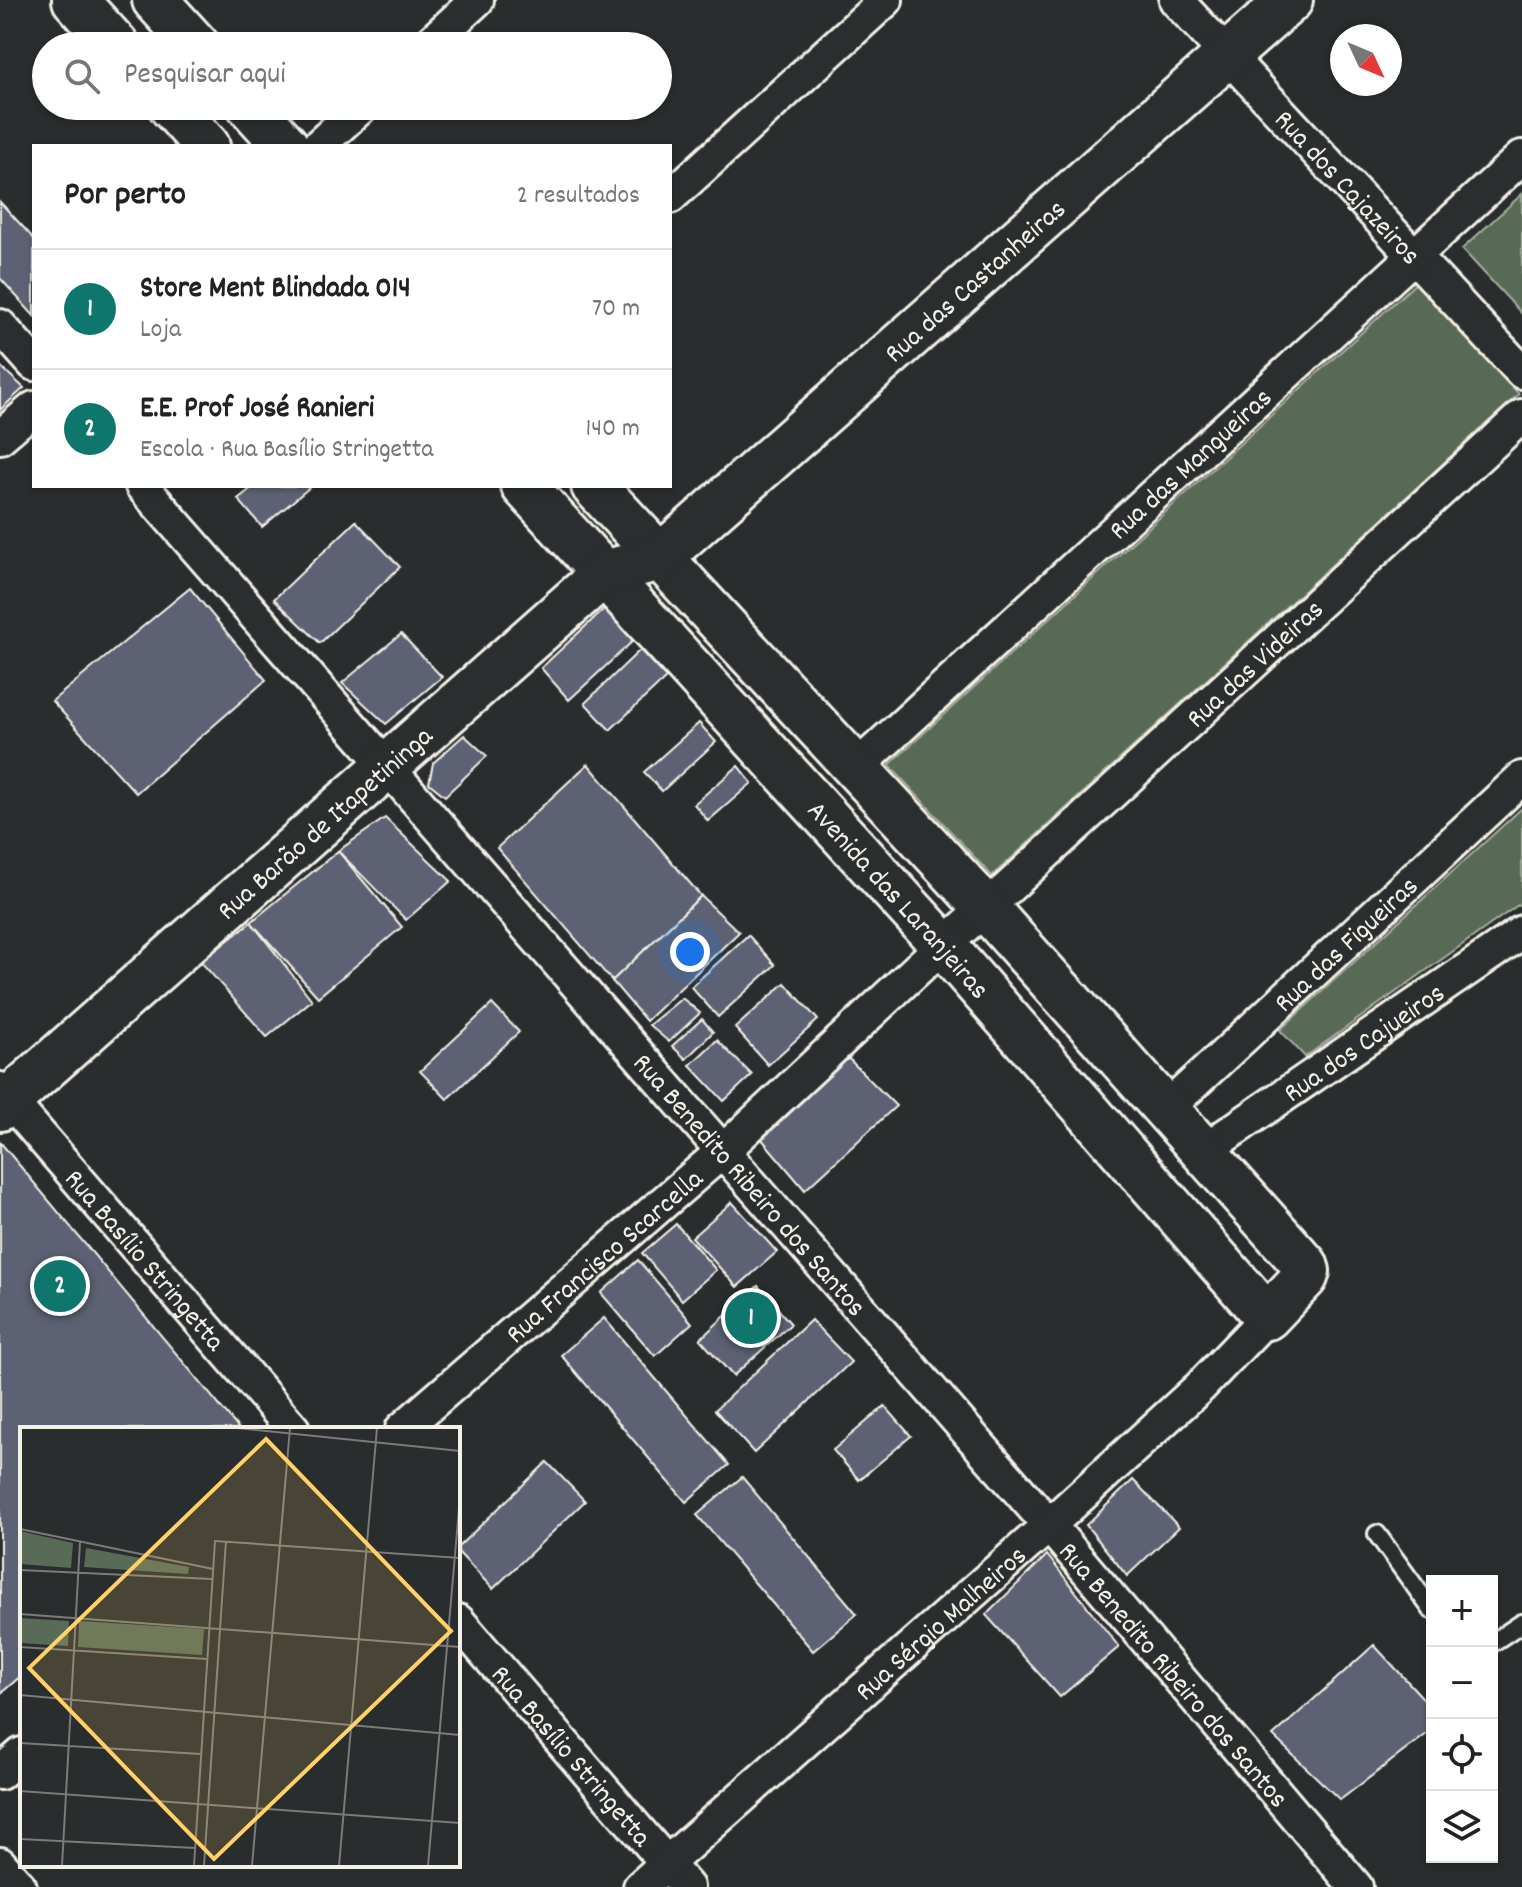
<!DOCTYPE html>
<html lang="pt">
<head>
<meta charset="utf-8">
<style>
  body { margin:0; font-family:Dekko,sans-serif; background:#f2f2f2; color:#222 }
  .controls { position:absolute; right:24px; bottom:24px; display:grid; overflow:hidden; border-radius:0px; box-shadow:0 2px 6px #0004 }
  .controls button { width:72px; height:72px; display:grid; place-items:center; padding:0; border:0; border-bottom:2px solid #e0e0e0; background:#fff; color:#222; font:40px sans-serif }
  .compass { position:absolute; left:1330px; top:24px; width:72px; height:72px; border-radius:50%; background:#fff; box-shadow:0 2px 6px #0004; rotate:134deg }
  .you { position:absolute; left:690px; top:952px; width:28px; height:28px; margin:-20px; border:6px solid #fff; border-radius:50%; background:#1a73e8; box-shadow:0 0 0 12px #1a73e833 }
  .badge { display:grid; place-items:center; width:52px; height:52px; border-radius:50%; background:#0f766e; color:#fff; font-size:26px; font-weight:700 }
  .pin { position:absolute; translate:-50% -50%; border:4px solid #fff; box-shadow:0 2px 8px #0006 }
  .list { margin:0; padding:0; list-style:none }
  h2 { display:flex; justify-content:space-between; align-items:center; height:104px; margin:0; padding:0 32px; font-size:34px }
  h2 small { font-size:26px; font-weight:400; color:#767676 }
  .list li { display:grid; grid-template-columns:52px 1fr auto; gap:24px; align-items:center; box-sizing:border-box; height:120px; padding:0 32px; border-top:2px solid #e0e0e0 }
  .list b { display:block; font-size:30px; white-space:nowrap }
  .list p { margin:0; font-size:26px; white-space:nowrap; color:#767676 }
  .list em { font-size:26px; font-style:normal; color:#767676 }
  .icon { flex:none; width:44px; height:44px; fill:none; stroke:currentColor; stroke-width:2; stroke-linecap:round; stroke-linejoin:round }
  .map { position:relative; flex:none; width:1522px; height:1887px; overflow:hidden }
  .search { position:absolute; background:#fff; box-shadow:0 2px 6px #0004; left:32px; top:32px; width:640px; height:88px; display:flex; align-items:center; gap:20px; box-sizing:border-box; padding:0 28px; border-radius:44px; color:#767676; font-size:30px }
  .panel { position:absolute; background:#fff; box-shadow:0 2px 6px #0004; left:32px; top:144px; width:640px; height:344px; border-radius:0px }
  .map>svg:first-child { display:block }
  .green { fill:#586b56; stroke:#a6ae9f; stroke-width:2 }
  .building { fill:#5b6273; stroke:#f4f1e8; stroke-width:2 }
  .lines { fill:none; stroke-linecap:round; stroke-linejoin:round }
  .lane-casing { stroke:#f4f1e8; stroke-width:22 }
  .street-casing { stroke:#f4f1e8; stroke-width:38 }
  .secondary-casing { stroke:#f4f1e8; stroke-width:50 }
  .lane { stroke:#2a2d2e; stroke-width:16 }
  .street { stroke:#2a2d2e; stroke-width:32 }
  .secondary { stroke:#2a2d2e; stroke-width:44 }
  .labels { text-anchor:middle; stroke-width:6; stroke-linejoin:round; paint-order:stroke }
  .street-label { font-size:28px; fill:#f4f1e8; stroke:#2a2d2e }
  .inset-road { fill:none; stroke:#7b7b78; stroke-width:2 }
  .view { fill:#ffd166; fill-opacity:0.15; stroke:#ffd166; stroke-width:4 }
  .inset-edge { fill:none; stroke:#f4f1e8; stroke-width:4 }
</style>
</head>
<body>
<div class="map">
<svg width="1522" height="1887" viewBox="0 0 1522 1887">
  <rect width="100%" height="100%" fill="#2a2d2e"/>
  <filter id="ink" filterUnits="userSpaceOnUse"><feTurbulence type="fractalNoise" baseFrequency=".0125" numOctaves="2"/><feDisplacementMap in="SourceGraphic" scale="16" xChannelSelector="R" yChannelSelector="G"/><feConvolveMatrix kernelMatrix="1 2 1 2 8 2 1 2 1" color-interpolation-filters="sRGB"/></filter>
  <g filter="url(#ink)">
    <g class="green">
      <polygon points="1522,194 1522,314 1462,249"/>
      <polygon points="1417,282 1519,394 992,876 889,765"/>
      <polygon points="1522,808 1522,902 1305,1057 1280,1030"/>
    </g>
    <g class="building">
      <polygon points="0,202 34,239 34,316 0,278"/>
      <polygon points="0,366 24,388 0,410"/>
      <polygon points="254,486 307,486 309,488 262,527 238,499"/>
      <polygon points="356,521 400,567 320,643 274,599"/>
      <polygon points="190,588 266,680 136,793 52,701"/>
      <polygon points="605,608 634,640 569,700 541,668"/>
      <polygon points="401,634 442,677 386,724 342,683"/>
      <polygon points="640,650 666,678 610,730 585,703"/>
      <polygon points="699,723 716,742 662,791 644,772"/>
      <polygon points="464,735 487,756 445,796 429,783 433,763"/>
      <polygon points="588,764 701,896 612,981 497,848"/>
      <polygon points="738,766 752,783 708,821 694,804"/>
      <polygon points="385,818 451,881 406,920 338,851"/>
      <polygon points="338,851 402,927 318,997 251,922"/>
      <polygon points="701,896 739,932 646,1021 612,981"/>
      <polygon points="251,922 312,1000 267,1037 201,962"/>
      <polygon points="748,935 775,965 718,1017 691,987"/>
      <polygon points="785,983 818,1020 768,1065 735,1028"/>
      <polygon points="682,998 700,1013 669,1042 649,1025"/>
      <polygon points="492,1004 519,1032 447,1099 420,1071"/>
      <polygon points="702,1019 713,1032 686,1059 672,1046"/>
      <polygon points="717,1040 752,1075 724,1101 690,1065"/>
      <polygon points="848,1058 896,1106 805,1190 760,1137"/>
      <polygon points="0,1142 239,1429 22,1429 22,1675 0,1694"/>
      <polygon points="732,1202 777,1252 737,1287 692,1237"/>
      <polygon points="676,1224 716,1270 682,1300 642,1253"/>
      <polygon points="638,1260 692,1323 655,1356 601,1293"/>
      <polygon points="758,1286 791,1324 733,1376 700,1339"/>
      <polygon points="604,1318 729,1465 686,1502 561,1355"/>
      <polygon points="811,1320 851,1362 754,1453 715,1410"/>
      <polygon points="885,1406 911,1436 859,1480 833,1450"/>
      <polygon points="547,1462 585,1501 493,1589 458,1552 458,1547"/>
      <polygon points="742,1477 857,1614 813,1651 697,1515"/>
      <polygon points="1133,1480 1179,1527 1127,1576 1086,1525"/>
      <polygon points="1047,1555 1119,1647 1060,1697 986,1615"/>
      <polygon points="1374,1645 1432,1708 1432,1730 1340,1800 1273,1736"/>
    </g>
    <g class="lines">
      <g class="lane-casing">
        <g id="lane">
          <polyline points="1377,1534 1432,1610"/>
          <polyline points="1492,1643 1522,1623"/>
        </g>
      </g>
      <g class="street-casing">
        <g id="street">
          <path id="s1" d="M1176 0 1522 372"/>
          <polyline points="427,46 477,0"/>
          <polyline points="318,146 362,106"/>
          <polyline points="670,197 886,0"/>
          <polyline points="0,326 34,364"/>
          <polyline points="0,437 34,408"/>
          <path id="s2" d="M142 486 1049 1525 1356 1887"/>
          <path id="s3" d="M856 768 1522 157"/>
          <path id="s4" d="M0 1089 293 1429"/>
          <path id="s5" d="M1166 1109 1522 778"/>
          <path id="s6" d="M1203 1151 1522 932"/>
          <path id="s7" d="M402 1429 723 1151 943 945 986 908 1522 416"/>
          <path id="s8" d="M458 1621 687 1887"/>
          <polyline points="0,1773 22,1754"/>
          <polyline points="0,1864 20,1887"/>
          <path id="s9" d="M640 1887 1049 1525 1200 1387 1267 1317"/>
        </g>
      </g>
      <g class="secondary-casing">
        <g id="secondary">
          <polyline points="75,0 117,46"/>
          <polyline points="155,0 197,46"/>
          <polyline points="171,106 207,146"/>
          <polyline points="250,106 286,146"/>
          <path id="s10" d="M524 486 943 945 1267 1317 1305 1277 1307 1271 1305 1265 986 908 594 486"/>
          <path id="s11" d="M0 1108 605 573 659 558 1290 0"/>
        </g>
      </g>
      <use href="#lane" class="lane"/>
      <use href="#street" class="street"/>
      <use href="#secondary" class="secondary"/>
    </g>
  </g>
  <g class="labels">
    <g class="street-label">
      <text dy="10" stroke="none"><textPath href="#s1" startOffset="254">Rua dos Cajazeiros</textPath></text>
      <text dy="10" stroke="none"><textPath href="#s11" startOffset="1284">Rua das Castanheiras</textPath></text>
      <text dy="10" stroke="none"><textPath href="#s3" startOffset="452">Rua das Mangueiras</textPath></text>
      <text dy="10" stroke="none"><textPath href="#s7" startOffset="1146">Rua das Videiras</textPath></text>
      <text dy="10" stroke="none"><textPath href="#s11" startOffset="432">Rua Barão de Itapetininga</textPath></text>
      <text dy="10" stroke="none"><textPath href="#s10" startOffset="558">Avenida das Laranjeiras</textPath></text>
      <text dy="10" stroke="none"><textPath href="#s5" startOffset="244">Rua das Figueiras</textPath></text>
      <text dy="10" stroke="none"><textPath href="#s6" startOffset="194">Rua dos Cajueiros</textPath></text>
      <text dy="10" stroke="none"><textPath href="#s2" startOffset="926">Rua Benedito Ribeiro dos Santos</textPath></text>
      <text dy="10" stroke="none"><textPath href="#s7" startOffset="266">Rua Francisco Scarcella</textPath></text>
      <text dy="10" stroke="none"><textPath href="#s4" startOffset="224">Rua Basílio Stringetta</textPath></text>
      <text dy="10" stroke="none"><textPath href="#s9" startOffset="400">Rua Sérgio Malheiros</textPath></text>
      <text dy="10" stroke="none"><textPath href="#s2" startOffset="1574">Rua Benedito Ribeiro dos Santos</textPath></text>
      <text dy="10" stroke="none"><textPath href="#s8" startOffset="176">Rua Basílio Stringetta</textPath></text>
    </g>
  </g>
  <g transform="translate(20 1427)">
    <rect width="440" height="440" fill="#2a2d2e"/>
    <path d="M0 104 53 116 51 141 0 137ZM66 121 169 140 168 147 64 140ZM0 191 49 194 48 219 0 216ZM59 194 184 202 182 228 58 220Z" fill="#586b56"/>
    <path class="inset-road" d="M217 1 440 24M0 102 193 142M0 143 192 152M0 187 440 220M0 220 187 232M0 268 440 308M0 316 181 327M0 364 440 396M0 412 175 421M42 439 60 115M174 439 195 114 440 131M184 439 206 114M232 439 270 1M319 439 357 1M408 439 440 70"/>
    <path class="view" d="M246 12 431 204 194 432 9 241Z"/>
    <rect width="440" height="440" class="inset-edge"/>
  </g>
</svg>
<div class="controls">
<button>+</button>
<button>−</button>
<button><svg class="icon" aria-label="locate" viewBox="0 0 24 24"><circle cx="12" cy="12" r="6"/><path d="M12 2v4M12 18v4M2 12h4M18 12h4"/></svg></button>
<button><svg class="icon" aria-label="layers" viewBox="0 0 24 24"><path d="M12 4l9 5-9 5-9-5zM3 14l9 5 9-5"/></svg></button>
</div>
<svg class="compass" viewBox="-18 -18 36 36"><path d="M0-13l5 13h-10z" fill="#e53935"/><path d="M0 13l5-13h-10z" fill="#767676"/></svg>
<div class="you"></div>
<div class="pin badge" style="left:751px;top:1318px">1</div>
<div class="pin badge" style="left:60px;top:1286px">2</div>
<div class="search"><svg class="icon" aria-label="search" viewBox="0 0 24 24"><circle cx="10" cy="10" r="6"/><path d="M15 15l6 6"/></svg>Pesquisar aqui</div>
<section class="panel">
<h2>Por perto<small>2 resultados</small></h2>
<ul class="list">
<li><span class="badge">1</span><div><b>Store Ment Blindada 014</b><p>Loja</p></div><em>70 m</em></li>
<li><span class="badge">2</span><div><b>E.E. Prof José Ranieri</b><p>Escola · Rua Basílio Stringetta</p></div><em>140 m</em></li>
</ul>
</section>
</div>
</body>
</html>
